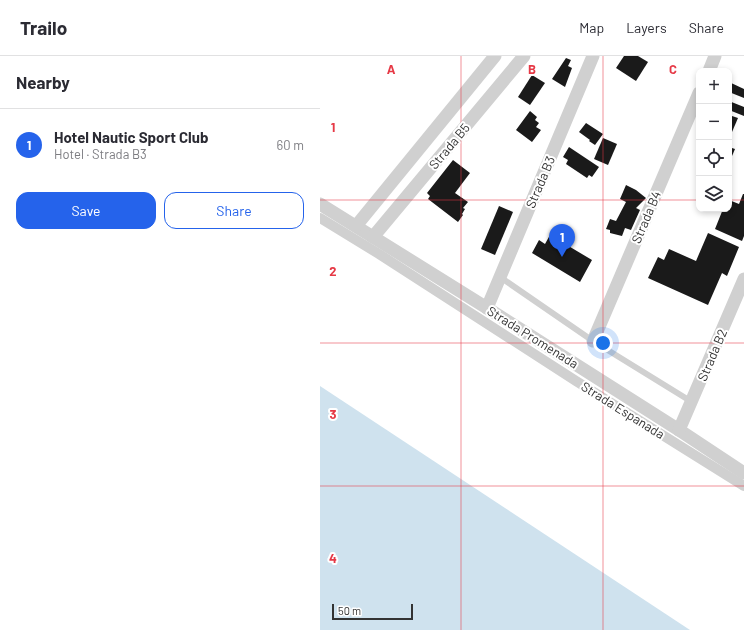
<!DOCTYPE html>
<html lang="en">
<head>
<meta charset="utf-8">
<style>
  body { margin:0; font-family:Barlow,sans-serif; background:#f7f7f7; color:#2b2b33 }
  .controls { position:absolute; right:12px; top:12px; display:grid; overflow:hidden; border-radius:8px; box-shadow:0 2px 6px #0003 }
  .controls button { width:36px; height:36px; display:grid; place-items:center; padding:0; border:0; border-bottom:1px solid #e1e1e2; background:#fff; color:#2b2b33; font:20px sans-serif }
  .scale { position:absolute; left:12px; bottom:10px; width:81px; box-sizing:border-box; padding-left:4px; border:2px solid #333; border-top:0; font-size:11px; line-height:14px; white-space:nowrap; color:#333; -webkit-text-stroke:3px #fff; paint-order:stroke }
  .you { position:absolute; left:283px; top:287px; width:14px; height:14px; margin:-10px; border:3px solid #fff; border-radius:50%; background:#1a73e8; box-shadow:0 0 0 6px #1a73e833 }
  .badge { display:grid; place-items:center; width:26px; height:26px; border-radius:50%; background:#2563eb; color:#fff; font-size:13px; font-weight:700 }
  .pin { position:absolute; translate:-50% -33px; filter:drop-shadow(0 1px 2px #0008) }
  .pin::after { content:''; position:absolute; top:21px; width:14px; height:12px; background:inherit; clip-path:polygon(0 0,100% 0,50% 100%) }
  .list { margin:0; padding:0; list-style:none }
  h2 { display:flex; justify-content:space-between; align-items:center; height:52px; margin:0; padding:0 16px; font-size:17px }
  h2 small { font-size:13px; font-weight:400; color:#7c7c81 }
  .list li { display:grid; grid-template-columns:26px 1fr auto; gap:12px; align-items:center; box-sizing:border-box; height:72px; padding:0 16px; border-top:1px solid #e1e1e2 }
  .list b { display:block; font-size:15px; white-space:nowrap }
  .list p { margin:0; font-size:13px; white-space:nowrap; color:#7c7c81 }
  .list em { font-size:13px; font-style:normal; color:#7c7c81 }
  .actions { display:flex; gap:8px; padding:12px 16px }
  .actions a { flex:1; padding:9px 0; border:1px solid #2563eb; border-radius:12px; text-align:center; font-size:14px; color:#2563eb }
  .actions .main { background:#2563eb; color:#fff }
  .icon { flex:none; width:22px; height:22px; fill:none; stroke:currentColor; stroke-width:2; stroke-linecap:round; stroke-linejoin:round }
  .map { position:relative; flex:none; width:424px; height:574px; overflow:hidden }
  header { display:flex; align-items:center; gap:24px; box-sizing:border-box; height:56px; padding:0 20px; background:#fff; border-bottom:1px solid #e1e1e2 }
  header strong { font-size:19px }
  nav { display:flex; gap:22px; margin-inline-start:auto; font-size:14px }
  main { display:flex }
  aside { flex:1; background:#fff }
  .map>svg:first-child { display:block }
  .water { fill:#cfe2ee }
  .building { fill:#1a1a1a }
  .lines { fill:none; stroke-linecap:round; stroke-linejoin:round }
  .service { stroke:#d0d0d0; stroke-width:6 }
  .pedestrian { stroke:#d0d0d0; stroke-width:10 }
  .minor { stroke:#d0d0d0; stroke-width:13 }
  .grid { fill:none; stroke:#e63946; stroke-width:1; stroke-opacity:0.55 }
  .labels { text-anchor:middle; stroke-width:4; stroke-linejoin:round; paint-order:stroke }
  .street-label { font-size:13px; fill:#333; stroke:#fff }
  .grid-label { font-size:13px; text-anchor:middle; font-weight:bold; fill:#e63946; stroke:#fff; stroke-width:4; stroke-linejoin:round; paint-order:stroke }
</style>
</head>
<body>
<header>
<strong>Trailo</strong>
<nav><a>Map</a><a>Layers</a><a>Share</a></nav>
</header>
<main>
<aside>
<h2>Nearby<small></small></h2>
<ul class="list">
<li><span class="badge">1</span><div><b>Hotel Nautic Sport Club</b><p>Hotel · Strada B3</p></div><em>60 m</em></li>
</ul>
<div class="actions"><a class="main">Save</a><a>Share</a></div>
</aside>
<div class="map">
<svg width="424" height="574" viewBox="0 0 424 574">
  <rect width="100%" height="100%" fill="#fff"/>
  <polygon class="water" points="0,330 370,574 0,574"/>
  <g class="building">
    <polygon points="304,0 318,0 328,6 316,25 296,12"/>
    <polygon points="246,2 251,4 248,10 252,12 245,31 232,23"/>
    <polygon points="212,19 225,27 210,49 198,41"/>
    <polygon points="409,26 424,33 424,42 409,36"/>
    <polygon points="409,45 424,51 424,60 409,54"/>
    <polygon points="210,55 217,61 215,64 219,67 216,71 221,74 212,86 196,74"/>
    <polygon points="409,59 418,62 409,83"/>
    <polygon points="266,67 283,78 275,89 269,85 270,84 259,76"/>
    <polygon points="283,82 297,88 288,109 274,103"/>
    <polygon points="249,91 279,111 272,121 269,119 267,122 246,108 248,104 243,101"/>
    <polygon points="409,91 415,93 409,107"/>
    <polygon points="133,104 150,117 135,137 148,146 143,152 145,153 142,158 143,159 138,166 108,143 110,140 107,137"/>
    <polygon points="306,129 316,134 326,142 316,152 320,154 311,174 305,172 302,180 290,177 290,174 286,173 290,163 296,165 306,146 300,143"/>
    <polygon points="423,138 424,138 424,180 422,185 395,173 403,153 409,153 409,144 419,148"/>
    <polygon points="179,150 193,156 175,199 161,193"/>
    <polygon points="388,177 419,191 407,220 402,217 388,249 328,222 338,201 344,204 349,193 376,205"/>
    <polygon points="230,179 272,204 260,226 212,197 219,184 225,188"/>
  </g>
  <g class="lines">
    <polyline class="service" points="180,221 273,285 372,346"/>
    <polyline class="pedestrian" points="0,162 59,198 256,325 424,430"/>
    <g class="minor">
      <polyline points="389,15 395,0"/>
      <polyline points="0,148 167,252 359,374 424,417"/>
      <polyline points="36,170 175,0"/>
      <polyline points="53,181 204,0"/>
      <polyline points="167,252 273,0"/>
      <polyline points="273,285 379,37"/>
      <polyline points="359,374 424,223"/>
    </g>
  </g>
  <path class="grid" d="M141 0V574M283 0V574M0 144H379M409 144H424M0 287H424M0 430H424"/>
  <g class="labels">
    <g class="street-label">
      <text transform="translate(129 90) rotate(-50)" y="5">Strada B5</text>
      <text transform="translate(220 126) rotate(-67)" y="5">Strada B3</text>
      <text transform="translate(326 161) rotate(-67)" y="5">Strada B4</text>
      <text transform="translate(213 281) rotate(32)" y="5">Strada Promenada</text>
      <text transform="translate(392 299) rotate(-67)" y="5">Strada B2</text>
      <text transform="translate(303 354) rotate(32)" y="5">Strada Espanada</text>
    </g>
  </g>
  <g class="grid-label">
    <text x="71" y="18">A</text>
    <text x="212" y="18">B</text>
    <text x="353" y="18">C</text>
    <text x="13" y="76">1</text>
    <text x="13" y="220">2</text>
    <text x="13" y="363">3</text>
    <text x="13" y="507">4</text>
  </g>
</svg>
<div class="controls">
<button>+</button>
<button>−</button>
<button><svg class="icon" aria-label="locate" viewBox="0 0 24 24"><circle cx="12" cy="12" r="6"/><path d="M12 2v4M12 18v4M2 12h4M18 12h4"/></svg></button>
<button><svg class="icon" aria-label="layers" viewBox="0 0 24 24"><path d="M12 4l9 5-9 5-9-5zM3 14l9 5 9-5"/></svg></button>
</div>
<div class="scale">50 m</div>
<div class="you"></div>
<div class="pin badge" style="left:242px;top:201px">1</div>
</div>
</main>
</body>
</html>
